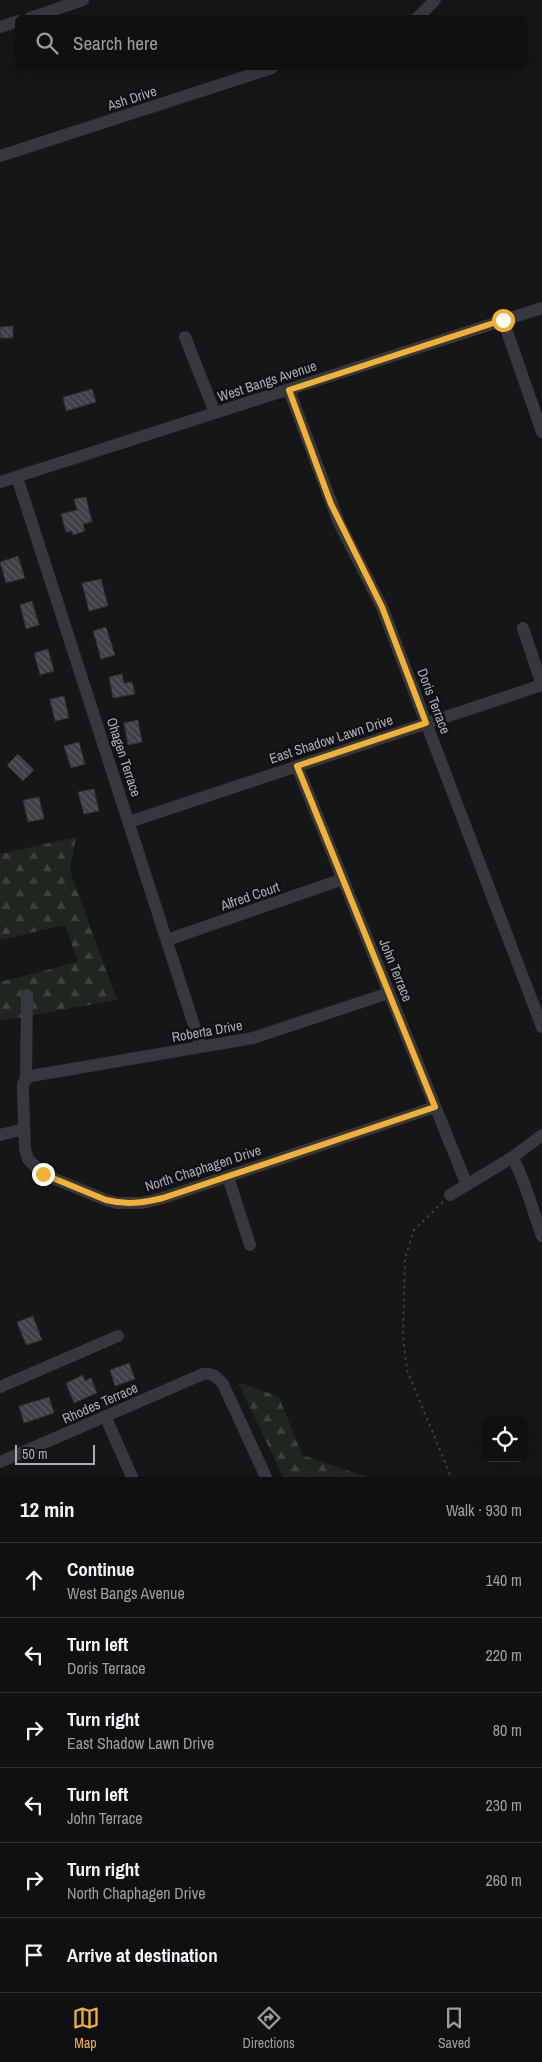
<!DOCTYPE html>
<html lang="en">
<head>
<meta charset="utf-8">
<style>
  body { margin:0; font-family:"Archivo Narrow",sans-serif; background:#1e1e20; color:#f1f3f6 }
  .controls { position:absolute; right:15px; bottom:15px; display:grid; overflow:hidden; border-radius:8px; box-shadow:0 5px 20px #0002 }
  .controls button { width:45px; height:45px; display:grid; place-items:center; padding:0; border:0; border-bottom:1px solid #303032; background:#101012; color:#f1f3f6; font:25px sans-serif }
  .scale { position:absolute; left:15px; bottom:12px; width:80px; box-sizing:border-box; padding-left:5px; border:2px solid #a8adb8; border-top:0; font-size:14px; line-height:18px; white-space:nowrap; color:#a8adb8; -webkit-text-stroke:4px #111113; paint-order:stroke }
  .stop { position:absolute; width:15px; height:15px; margin:-11px; border:4px solid #f2b134; border-radius:50%; background:#fff }
  .stop.end { background:#f2b134; border-color:#fff; box-shadow:0 1px 5px #0008 }
  .list { margin:0; padding:0; list-style:none }
  h2 { display:flex; justify-content:space-between; align-items:center; height:65px; margin:0; padding:0 20px; font-size:21px }
  h2 small { font-size:16px; font-weight:400; color:#9c9d9f }
  .list li { display:grid; grid-template-columns:32px 1fr auto; gap:15px; align-items:center; box-sizing:border-box; height:75px; padding:0 20px; border-top:1px solid #303032 }
  .list b { display:block; font-size:19px; white-space:nowrap }
  .list p { margin:0; font-size:16px; white-space:nowrap; color:#9c9d9f }
  .list em { font-size:16px; font-style:normal; color:#9c9d9f }
  .icon { flex:none; width:28px; height:28px; fill:none; stroke:currentColor; stroke-width:2; stroke-linecap:round; stroke-linejoin:round }
  .map { position:relative; flex:none; width:542px; height:1477px; overflow:hidden }
  .search { position:absolute; background:#101012; box-shadow:0 5px 20px #0002; left:15px; right:15px; top:15px; height:55px; display:flex; align-items:center; gap:12px; box-sizing:border-box; padding:0 18px; border-radius:8px; color:#9c9d9f; font-size:19px }
  .sheet { height:515px; background:#101012 }
  nav { display:flex; justify-content:space-around; align-items:center; box-sizing:border-box; height:70px; border-top:1px solid #303032; background:#101012; font-size:14px; color:#9c9d9f }
  nav a { display:grid; justify-items:center; gap:2px }
  nav .on { color:#f2b134 }
  .map>svg:first-child { display:block }
  .forest { fill:url(#forest-firs) }
  .building { fill:url(#building-back-hatch); stroke:#303034 }
  .lines { fill:none; stroke-linecap:round; stroke-linejoin:round }
  .path { stroke:#3d3f44; stroke-width:2; stroke-dasharray:2.5 4; stroke-linecap:butt }
  .minor { stroke:#37383d; stroke-width:12 }
  .route { stroke:#f2b134; stroke-width:6 }
  .labels { text-anchor:middle; stroke-width:5; stroke-linejoin:round; paint-order:stroke }
  .street-label { font-size:14px; fill:#a8adb8; stroke:#111113 }
</style>
</head>
<body>
<div class="map">
<svg width="542" height="1477" viewBox="0 0 542 1477">
  <defs>
    <pattern id="forest-firs" width="22" height="20" patternUnits="userSpaceOnUse" patternTransform="scale(1.25)"><rect width="22" height="20" fill="#1e261f"/><path d="M5 1l3.5 6h-7zM16 11l3.5 6h-7z" fill="#3c433d"/></pattern>
    <pattern id="building-back-hatch" width="6" height="6" patternUnits="userSpaceOnUse" patternTransform="scale(1.25)"><rect width="6" height="6" fill="#404145"/><path d="M-1 5l2 2M0 0l6 6M5-1l2 2" fill="none" stroke="#595a5e"/></pattern>
  </defs>
  <rect width="100%" height="100%" fill="#161618"/>
  <g class="forest">
    <polygon points="76,837 70,871 117,1000 0,1021 0,982 78,962 65,925 0,940 0,854"/>
    <polygon points="238,1382 279,1397 302,1455 368,1477 283,1477"/>
  </g>
  <g class="building">
    <polygon points="13,326 13,338 0,338 0,327"/>
    <polygon points="92,389 96,402 66,411 63,397"/>
    <polygon points="86,497 92,522 83,524 85,531 73,535 72,531 66,532 61,514 77,510 74,499"/>
    <polygon points="18,556 25,578 6,583 0,562"/>
    <polygon points="101,579 108,606 89,611 82,583"/>
    <polygon points="32,601 39,625 26,629 20,605"/>
    <polygon points="106,627 115,655 101,659 93,631"/>
    <polygon points="48,649 54,671 40,675 34,653"/>
    <polygon points="122,674 124,683 132,682 135,694 113,698 109,677"/>
    <polygon points="64,696 69,718 55,721 50,699"/>
    <polygon points="138,720 142,742 128,745 124,723"/>
    <polygon points="79,742 85,764 71,768 64,746"/>
    <polygon points="18,754 34,770 23,781 7,765"/>
    <polygon points="94,789 99,811 84,814 78,792"/>
    <polygon points="39,797 44,819 28,822 23,800"/>
    <polygon points="33,1316 42,1340 26,1345 17,1322"/>
    <polygon points="129,1363 135,1379 115,1386 110,1370"/>
    <polygon points="83,1375 85,1381 91,1378 97,1393 74,1403 66,1383"/>
    <polygon points="49,1397 54,1413 24,1423 19,1406"/>
  </g>
  <g class="lines">
    <polyline class="path" points="443,1202 414,1230 405,1258 403,1336 407,1370 451,1477"/>
    <g class="minor">
      <polyline points="30,18 83,0"/>
      <polyline points="417,18 435,0"/>
      <polyline points="0,27 18,21"/>
      <polyline points="0,156 272,68"/>
      <polyline points="503,320 542,432"/>
      <polyline points="185,337 215,413"/>
      <polyline points="289,390 339,523 382,607 542,1027"/>
      <polyline points="17,477 201,1047"/>
      <polyline points="0,482 542,308"/>
      <polyline points="297,766 467,1185"/>
      <polyline points="129,822 542,685 523,628"/>
      <polyline points="167,940 343,879"/>
      <polyline points="27,995 26,1079 23,1084 23,1093 25,1149 28,1159 43,1174 106,1200 117,1203 142,1203 163,1198 435,1107"/>
      <polyline points="26,1079 31,1076 253,1038 389,993"/>
      <polyline points="0,1135 24,1129"/>
      <polyline points="513,1157 524,1183 542,1236"/>
      <polyline points="228,1177 250,1245"/>
      <polyline points="450,1195 513,1157 542,1135"/>
      <polyline points="0,1387 118,1336"/>
      <polyline points="106,1418 132,1477"/>
      <path d="M0 1462 203 1374C213 1373 217 1377 223 1384L266 1477"/>
    </g>
  </g>
  <g class="lines">
    <path class="route" d="M43 1174 106 1200C126 1205 143 1203 163 1198L435 1107 297 766 426 723 382 607 331 504 289 390 503 320"/>
  </g>
  <g class="labels">
    <g class="street-label">
      <text transform="translate(132 98) rotate(-18)" y="5">Ash Drive</text>
      <text transform="translate(267 381) rotate(-18)" y="5">West Bangs Avenue</text>
      <text transform="translate(434 701) rotate(69)" y="5">Doris Terrace</text>
      <text transform="translate(331 739) rotate(-18)" y="5">East Shadow Lawn Drive</text>
      <text transform="translate(124 757) rotate(72)" y="5">Ohagen Terrace</text>
      <text transform="translate(250 896) rotate(-19)" y="5">Alfred Court</text>
      <text transform="translate(396 970) rotate(68)" y="5">John Terrace</text>
      <text transform="translate(207 1031) rotate(-10)" y="5">Roberta Drive</text>
      <text transform="translate(203 1168) rotate(-18)" y="5">North Chaphagen Drive</text>
      <text transform="translate(100 1403) rotate(-24)" y="5">Rhodes Terrace</text>
    </g>
  </g>
</svg>
<div class="controls">
<button><svg class="icon" aria-label="locate" viewBox="0 0 24 24"><circle cx="12" cy="12" r="6"/><path d="M12 2v4M12 18v4M2 12h4M18 12h4"/></svg></button>
</div>
<div class="scale">50 m</div>
<div class="stop" style="left:503px;top:320px"></div>
<div class="stop end" style="left:43px;top:1174px"></div>
<div class="search"><svg class="icon" aria-label="search" viewBox="0 0 24 24"><circle cx="10" cy="10" r="6"/><path d="M15 15l6 6"/></svg>Search here</div>
</div>
<section class="sheet">
<h2>12 min<small>Walk · 930 m</small></h2>
<ul class="list">
<li><svg class="icon" aria-label="ahead" viewBox="0 0 24 24"><path d="M12 20V5M6 11l6-6 6 6"/></svg><div><b>Continue</b><p>West Bangs Avenue</p></div><em>140 m</em></li>
<li><svg class="icon" aria-label="left" viewBox="0 0 24 24"><path d="M17 20v-9H6M10 6l-5 5 5 5"/></svg><div><b>Turn left</b><p>Doris Terrace</p></div><em>220 m</em></li>
<li><svg class="icon" aria-label="right" viewBox="0 0 24 24"><path d="M7 20v-9h11M14 6l5 5-5 5"/></svg><div><b>Turn right</b><p>East Shadow Lawn Drive</p></div><em>80 m</em></li>
<li><svg class="icon" aria-label="left" viewBox="0 0 24 24"><path d="M17 20v-9H6M10 6l-5 5 5 5"/></svg><div><b>Turn left</b><p>John Terrace</p></div><em>230 m</em></li>
<li><svg class="icon" aria-label="right" viewBox="0 0 24 24"><path d="M7 20v-9h11M14 6l5 5-5 5"/></svg><div><b>Turn right</b><p>North Chaphagen Drive</p></div><em>260 m</em></li>
<li><svg class="icon" aria-label="arrive" viewBox="0 0 24 24"><path d="M6 21V4h12l-3 4 3 4H6"/></svg><div><b>Arrive at destination</b></div></li>
</ul>
</section>
<nav>
<a class="on"><svg class="icon" aria-label="map" viewBox="0 0 24 24"><path d="M3 6l6-2 6 2 6-2v14l-6 2-6-2-6 2zM9 4v14M15 6v14"/></svg>Map</a>
<a><svg class="icon" aria-label="directions" viewBox="0 0 24 24"><path d="M12 3l9 9-9 9-9-9zM9 14v-3h6M13 9l2 2-2 2"/></svg>Directions</a>
<a><svg class="icon" aria-label="saved" viewBox="0 0 24 24"><path d="M7 4h10v16l-5-4-5 4z"/></svg>Saved</a>
</nav>
</body>
</html>
